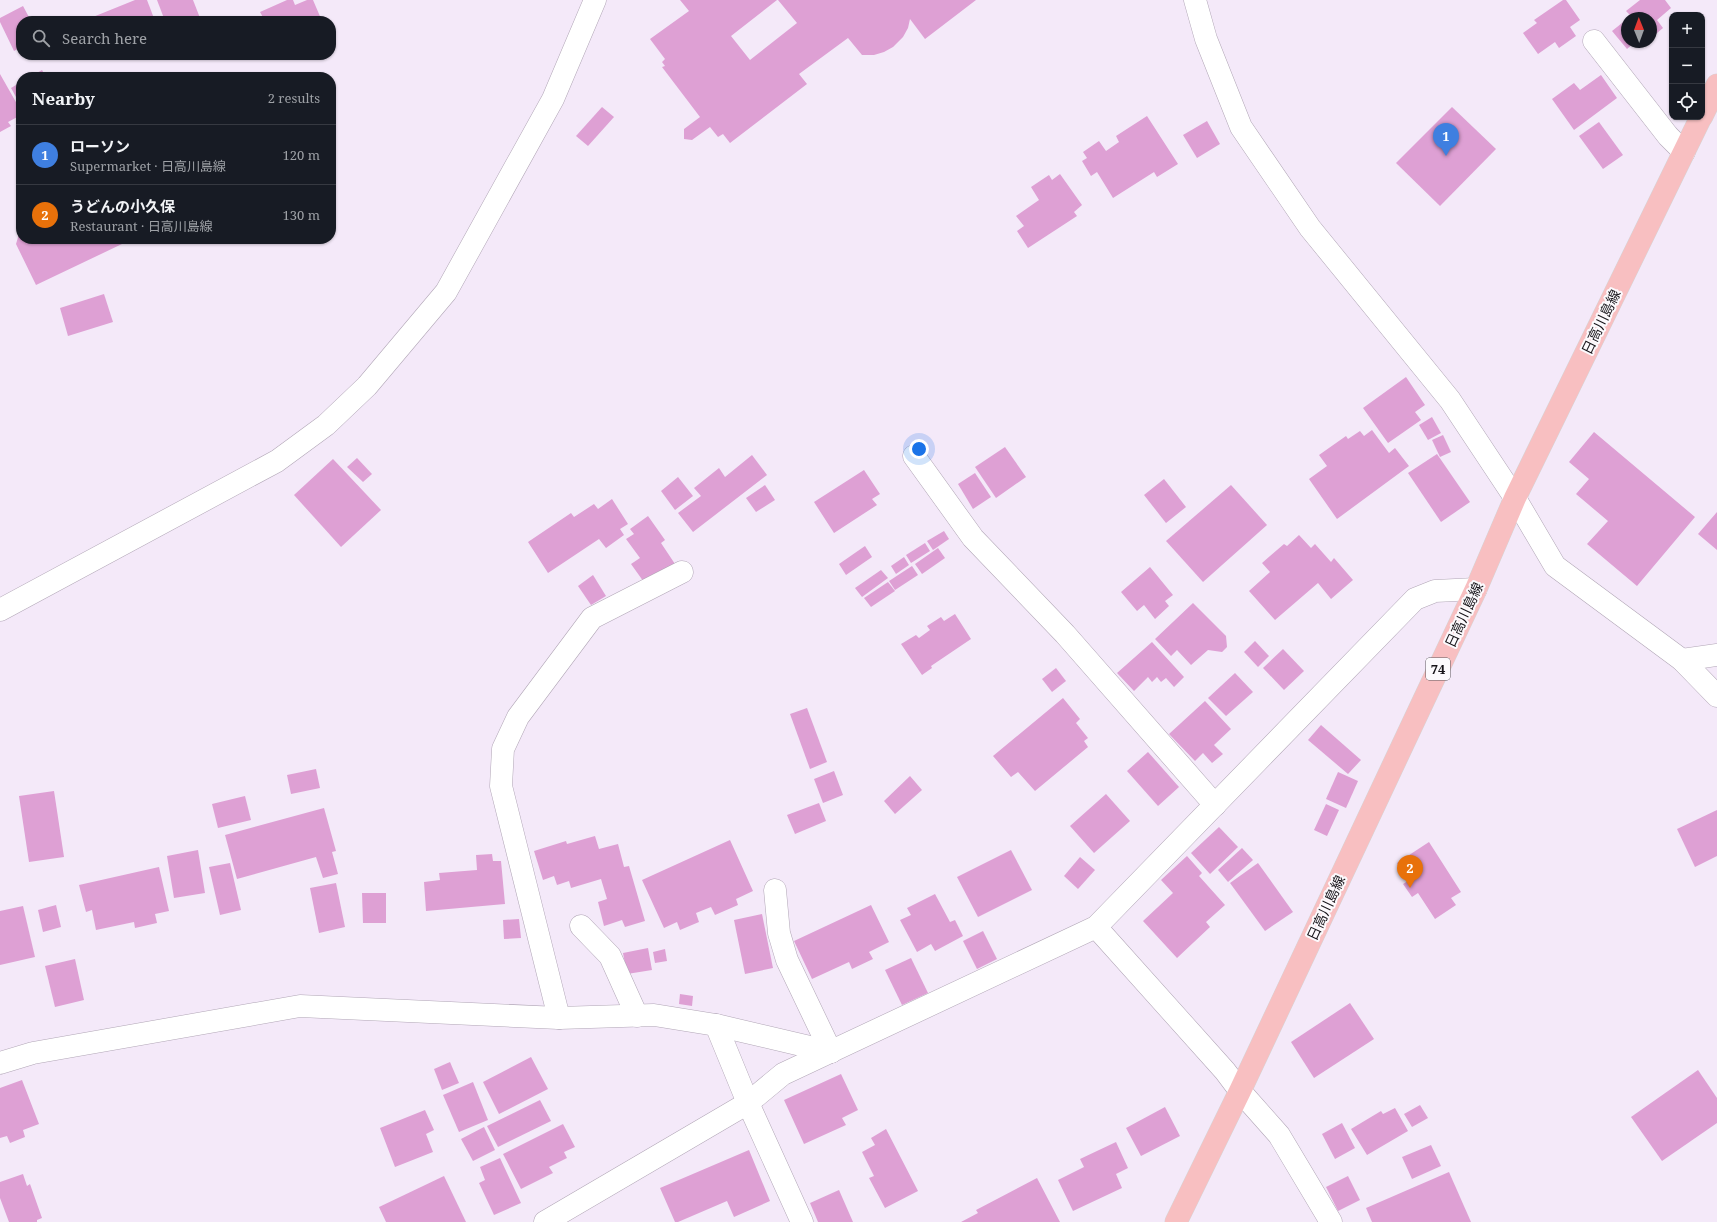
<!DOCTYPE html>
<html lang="en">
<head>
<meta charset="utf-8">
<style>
  body { margin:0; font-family:"Noto Serif","Noto Sans JP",serif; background:#242831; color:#f1f3f6 }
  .controls { position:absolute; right:12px; top:12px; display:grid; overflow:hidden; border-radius:8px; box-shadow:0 1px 3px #0004 }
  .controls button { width:36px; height:36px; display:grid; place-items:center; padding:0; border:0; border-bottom:1px solid #363941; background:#171b24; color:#f1f3f6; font:20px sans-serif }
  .compass { position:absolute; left:1621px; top:12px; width:36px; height:36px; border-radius:50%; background:#171b24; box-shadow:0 1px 3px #0004; rotate:359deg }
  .you { position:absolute; left:919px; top:449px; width:14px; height:14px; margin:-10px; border:3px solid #fff; border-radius:50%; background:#1a73e8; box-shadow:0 0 0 6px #1a73e833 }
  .badge { display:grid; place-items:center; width:26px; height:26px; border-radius:50%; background:#3e60d2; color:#fff; font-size:13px; font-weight:700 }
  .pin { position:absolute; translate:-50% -33px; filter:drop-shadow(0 1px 2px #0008) }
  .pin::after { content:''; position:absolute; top:21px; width:14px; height:12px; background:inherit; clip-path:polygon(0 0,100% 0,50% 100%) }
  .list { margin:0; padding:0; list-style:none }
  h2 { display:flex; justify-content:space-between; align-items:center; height:52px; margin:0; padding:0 16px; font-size:17px }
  h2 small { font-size:13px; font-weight:400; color:#9ea1a6 }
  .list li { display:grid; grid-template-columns:26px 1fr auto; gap:12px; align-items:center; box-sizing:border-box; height:60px; padding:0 16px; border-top:1px solid #363941 }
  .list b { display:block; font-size:15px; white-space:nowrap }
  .list p { margin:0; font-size:13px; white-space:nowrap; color:#9ea1a6 }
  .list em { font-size:13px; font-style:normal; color:#9ea1a6 }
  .icon { flex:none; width:22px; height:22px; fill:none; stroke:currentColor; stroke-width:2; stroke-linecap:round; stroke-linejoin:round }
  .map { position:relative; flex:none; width:1717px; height:1222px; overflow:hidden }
  .search { position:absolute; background:#171b24; box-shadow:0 1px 3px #0004; left:16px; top:16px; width:320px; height:44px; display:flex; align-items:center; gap:10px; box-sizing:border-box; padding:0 14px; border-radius:16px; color:#9ea1a6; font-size:15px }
  .panel { position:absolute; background:#171b24; box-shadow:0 1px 3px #0004; left:16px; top:72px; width:320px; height:172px; border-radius:16px }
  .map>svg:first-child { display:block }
  .building { fill:#dea0d4 }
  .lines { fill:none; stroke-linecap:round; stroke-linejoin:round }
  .minor-casing { stroke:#b1a6b6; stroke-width:23 }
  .major-casing { stroke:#d5d5d6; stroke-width:23 }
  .minor { stroke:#fff; stroke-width:22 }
  .major { stroke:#f8bfc1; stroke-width:22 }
  .labels { text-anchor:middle; stroke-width:4; stroke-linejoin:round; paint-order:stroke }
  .shield { fill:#fcfafd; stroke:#5c595d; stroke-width:1 }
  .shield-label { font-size:13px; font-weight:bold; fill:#171419 }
  .street-label { font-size:14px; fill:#171419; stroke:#fcfafd }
</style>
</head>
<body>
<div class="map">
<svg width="1717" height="1222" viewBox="0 0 1717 1222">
  <rect width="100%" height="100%" fill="#f4e9f9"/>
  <g class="building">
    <polygon points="135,0 147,0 155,21 83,21"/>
    <polygon points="157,0 193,0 200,18 191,21 165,21"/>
    <polygon points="287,0 293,0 295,5 307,0 313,0 322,21 265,21 260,12"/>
    <polygon points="680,0 777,0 731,36 750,60 797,23 778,0 976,0 925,39 910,19 908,28 903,37 893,47 884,52 874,55 862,55 848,38 799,74 807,84 730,143 723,134 718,137 710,127 692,140 684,139 684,129 700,117 662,67 665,66 662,62 665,59 650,39 689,11"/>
    <polygon points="1563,0 1566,0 1580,20 1570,27 1576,36 1559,48 1555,42 1538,54 1523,33 1537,23 1534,20"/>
    <polygon points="1640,0 1665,0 1671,8 1657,20 1663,28 1651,38 1651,18 1628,18 1631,16 1626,11"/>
    <polygon points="23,6 31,21 21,21 21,47 14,51 0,22 0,18"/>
    <polygon points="1627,19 1627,42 1635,42 1627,49 1612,31"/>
    <polygon points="42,70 46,77 30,77"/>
    <polygon points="0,74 21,111 21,115 8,122 11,126 0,132"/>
    <polygon points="1601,75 1617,98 1574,130 1552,99 1574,83 1580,90"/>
    <polygon points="21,82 21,106 11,88"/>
    <polygon points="602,107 614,117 588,146 576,136"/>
    <polygon points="1452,107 1496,149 1440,206 1396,163"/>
    <polygon points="1147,116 1178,164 1157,177 1154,172 1113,198 1097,172 1091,176 1082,161 1087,158 1083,152 1099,141 1106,151 1119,142 1116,136"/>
    <polygon points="1207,121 1220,144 1197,158 1183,135"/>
    <polygon points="1599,122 1623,155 1603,169 1579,136"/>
    <polygon points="1060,174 1082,205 1074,212 1077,216 1028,248 1017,231 1024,226 1016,216 1039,200 1031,187 1049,175 1052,180"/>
    <polygon points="21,233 21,239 120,239 122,244 36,285 16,244 19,234"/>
    <polygon points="104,294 113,322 68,336 60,308"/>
    <polygon points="1406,377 1425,405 1415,412 1421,420 1388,443 1363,408"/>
    <polygon points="1432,417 1441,433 1428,440 1419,425"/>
    <polygon points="1372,430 1389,453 1395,448 1409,466 1337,519 1309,479 1327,466 1319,455 1346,436 1348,439 1360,431 1364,436"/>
    <polygon points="1594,432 1695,517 1637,586 1587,544 1608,521 1576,494 1589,479 1569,462"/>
    <polygon points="1443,435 1451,452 1440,457 1432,440"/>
    <polygon points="1005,447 1026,477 996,498 975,467"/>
    <polygon points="1437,454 1470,502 1441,522 1408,473"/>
    <polygon points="752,455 767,475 693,532 678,513 701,496 694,488 719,468 725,477"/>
    <polygon points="357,458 372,474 363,482 347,467"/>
    <polygon points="333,459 381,510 341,547 294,495"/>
    <polygon points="864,470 880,494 872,499 877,505 834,533 814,502"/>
    <polygon points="975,473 991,497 973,509 958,484"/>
    <polygon points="678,477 693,496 675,510 661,491"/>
    <polygon points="1164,479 1186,507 1166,523 1144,495"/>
    <polygon points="765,485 775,500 756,512 746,498"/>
    <polygon points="1231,485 1267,525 1203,582 1166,541"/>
    <polygon points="612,499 628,524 620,529 624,535 606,548 599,539 548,573 528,542 571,513 574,517 594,504 598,509"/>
    <polygon points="1717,512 1717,550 1698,534"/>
    <polygon points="648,516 665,540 661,543 675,564 646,585 631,564 640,558 626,539 634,534 630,529"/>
    <polygon points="944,531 949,539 933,550 927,541"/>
    <polygon points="1299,535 1311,548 1315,544 1331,562 1334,558 1353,580 1331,599 1318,583 1275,620 1249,591 1270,572 1262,563 1284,544 1287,546"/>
    <polygon points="925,543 930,551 911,563 906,555"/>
    <polygon points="865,546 872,557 846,575 839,564"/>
    <polygon points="938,548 945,558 922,574 915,564"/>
    <polygon points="904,557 909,565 896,574 891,566"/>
    <polygon points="912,566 918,575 895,590 889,581"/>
    <polygon points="1150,567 1173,595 1165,601 1169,606 1155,619 1144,605 1137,611 1121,592"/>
    <polygon points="881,570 888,578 862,597 855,588"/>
    <polygon points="593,575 606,596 591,605 578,586"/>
    <polygon points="888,582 895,591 871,607 864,598"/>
    <polygon points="1193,603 1226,636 1227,647 1222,652 1208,650 1191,665 1177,650 1171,656 1155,639"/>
    <polygon points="955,614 971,639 931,666 932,668 922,675 901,644 916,635 919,638 930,630 927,626 941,617 944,621"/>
    <polygon points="1255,641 1269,656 1258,667 1244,652"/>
    <polygon points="1152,642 1184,677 1174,687 1166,678 1161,682 1157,677 1152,682 1148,677 1134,691 1117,673"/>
    <polygon points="1283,649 1304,671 1284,690 1263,668"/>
    <polygon points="1056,668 1066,681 1052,692 1042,679"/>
    <polygon points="1235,673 1253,692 1226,716 1208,698"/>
    <polygon points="1063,698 1080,719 1076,723 1088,738 1084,741 1088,747 1035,791 1018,772 1011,777 993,756"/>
    <polygon points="1205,701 1231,729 1214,745 1223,754 1212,763 1203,753 1195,761 1169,734"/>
    <polygon points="807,708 827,762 810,769 790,714"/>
    <polygon points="1321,725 1361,760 1348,774 1308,740"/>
    <polygon points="1148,752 1179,787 1158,806 1127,771"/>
    <polygon points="316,769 320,788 291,794 287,775"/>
    <polygon points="834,771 843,795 823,803 814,779"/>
    <polygon points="1338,772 1358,781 1346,808 1326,799"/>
    <polygon points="910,776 922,790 895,814 884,801"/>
    <polygon points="54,791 64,857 29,862 19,796"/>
    <polygon points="1106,794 1130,821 1094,853 1070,826"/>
    <polygon points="245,796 251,820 218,828 212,804"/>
    <polygon points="819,803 826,821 795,834 787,815"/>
    <polygon points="1326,804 1339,810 1327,836 1314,830"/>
    <polygon points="324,808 336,851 332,852 338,874 323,878 316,857 237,879 225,835"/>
    <polygon points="1717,810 1717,856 1695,867 1677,829"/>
    <polygon points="1219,827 1238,847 1210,874 1191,853"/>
    <polygon points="595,836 599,849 618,844 624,867 629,866 645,921 625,927 622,920 604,926 598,902 607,899 601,879 571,888 569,881 557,885 554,876 543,880 534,851 566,841 567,844"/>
    <polygon points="730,840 753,891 736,899 738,905 715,915 711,907 696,913 699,922 680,930 677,922 664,928 642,880"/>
    <polygon points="1429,842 1461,892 1451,898 1456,905 1435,919 1418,893 1412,897 1403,884 1408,881 1397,863"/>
    <polygon points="1242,848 1253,860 1228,882 1218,870"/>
    <polygon points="198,850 205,893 174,898 167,856"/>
    <polygon points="1011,850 1032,890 978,917 957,877"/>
    <polygon points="492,854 493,861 501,861 505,904 426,911 424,882 440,880 439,873 477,870 476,855"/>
    <polygon points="1187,856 1202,873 1199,876 1225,905 1206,922 1210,927 1177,958 1143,921 1173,893 1161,880"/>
    <polygon points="1080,857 1095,870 1078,889 1064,876"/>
    <polygon points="230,863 241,910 220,915 209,867"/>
    <polygon points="1258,863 1293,912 1265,931 1230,883"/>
    <polygon points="159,867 169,911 155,914 157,923 135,928 134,922 96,930 92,910 86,912 79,885"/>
    <polygon points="336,883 345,927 319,933 310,888"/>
    <polygon points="362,893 386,893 386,923 363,923"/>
    <polygon points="935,894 950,922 955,920 963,936 935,951 931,944 917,952 900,920 911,915 907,908"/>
    <polygon points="56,905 61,927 43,932 38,910"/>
    <polygon points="871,905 889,942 869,952 873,959 852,969 849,962 812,979 794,941"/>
    <polygon points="23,906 35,957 0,965 0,911"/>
    <polygon points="762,914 773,968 745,974 734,920"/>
    <polygon points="519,919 521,938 504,939 503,920"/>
    <polygon points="983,931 997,959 977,969 963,941"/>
    <polygon points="648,948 652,970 627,974 623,953"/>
    <polygon points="665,949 667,961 655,963 653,952"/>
    <polygon points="911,958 928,993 902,1005 885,970"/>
    <polygon points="75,959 84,1000 55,1007 45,966"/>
    <polygon points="680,994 693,996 692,1006 679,1004"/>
    <polygon points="1350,1003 1374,1039 1314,1078 1291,1042"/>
    <polygon points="531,1057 548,1089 499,1114 483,1082"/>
    <polygon points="450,1062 459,1083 442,1090 434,1069"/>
    <polygon points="1698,1070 1717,1098 1717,1123 1662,1161 1631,1117"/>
    <polygon points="841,1074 858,1110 842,1118 846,1125 804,1144 784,1100"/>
    <polygon points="22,1080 39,1124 23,1130 25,1137 10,1143 7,1136 0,1138 0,1088"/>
    <polygon points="473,1082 488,1120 459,1132 443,1095"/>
    <polygon points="540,1100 551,1121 498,1147 487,1126"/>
    <polygon points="1420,1105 1428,1118 1412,1127 1404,1114"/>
    <polygon points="1165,1107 1180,1136 1141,1156 1126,1128"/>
    <polygon points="1395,1108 1408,1131 1367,1155 1351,1129 1381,1111 1383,1114"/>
    <polygon points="425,1110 434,1130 426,1134 433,1152 395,1167 380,1128"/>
    <polygon points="1342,1123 1355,1148 1335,1159 1322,1134"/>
    <polygon points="563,1124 575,1147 564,1152 567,1158 549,1167 553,1173 521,1189 503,1154"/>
    <polygon points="484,1127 495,1150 473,1161 461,1139"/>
    <polygon points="886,1129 918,1191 885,1208 869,1178 874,1176 862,1152 875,1145 871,1138"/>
    <polygon points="1116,1142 1128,1168 1116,1174 1122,1188 1073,1211 1058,1180 1084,1167 1080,1159"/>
    <polygon points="1431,1145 1441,1166 1412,1179 1402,1157"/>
    <polygon points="749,1150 770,1201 734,1217 727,1201 678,1222 675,1222 660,1188"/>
    <polygon points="500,1158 521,1203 494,1215 479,1183 485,1180 480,1167"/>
    <polygon points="1449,1172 1471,1222 1372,1222 1366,1208"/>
    <polygon points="23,1174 27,1186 30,1184 42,1218 37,1220 37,1222 9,1222 0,1198 0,1182"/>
    <polygon points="444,1176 466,1222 386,1222 379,1207"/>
    <polygon points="1348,1176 1360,1200 1338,1211 1326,1187"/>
    <polygon points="1037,1178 1060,1222 961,1222 978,1213 976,1210"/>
    <polygon points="839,1190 853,1222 818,1222 810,1203"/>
  </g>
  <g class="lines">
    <g class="minor-casing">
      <g id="minor">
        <polyline points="1195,0 1206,39 1241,127 1310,228 1450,400 1515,498 1555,566 1682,660 1717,696"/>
        <polyline points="1594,41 1668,136 1684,152"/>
        <polyline points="914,456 973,538 1065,634 1215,805"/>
        <polyline points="0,610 277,461 326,425 367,386 446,292 553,99 595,0"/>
        <polyline points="1682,660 1717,655"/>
        <polyline points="775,890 779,933 787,960 831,1052"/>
        <polyline points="581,926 610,956 637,1016"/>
        <polyline points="1096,927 1225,1071 1240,1091 1279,1135 1331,1222"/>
        <polyline points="559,1018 501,786 503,749 518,717 592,618 682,572"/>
        <polyline points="716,1025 748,1103 802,1222"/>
        <polyline points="0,1063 33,1053 300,1006 559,1018 654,1015 716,1025 831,1052"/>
        <polyline points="545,1222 748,1103 783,1074 1096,927 1415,599 1435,591 1476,589"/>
      </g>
    </g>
    <g class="major-casing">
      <g id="major">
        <polyline points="1702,116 1717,85"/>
        <polyline points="1176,1222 1240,1091 1476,589 1515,498 1701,117"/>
      </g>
    </g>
    <use href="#minor" class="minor"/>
    <use href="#major" class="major"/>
  </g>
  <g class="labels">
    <rect class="shield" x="1426" y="658" width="24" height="22" rx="3"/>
    <g class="shield-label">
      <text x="1438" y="674">74</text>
    </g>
    <g class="street-label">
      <text transform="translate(1601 322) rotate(-64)" y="5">日高川島線</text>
      <text transform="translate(1464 615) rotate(-65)" y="5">日高川島線</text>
      <text transform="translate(1326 908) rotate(-65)" y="5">日高川島線</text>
    </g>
  </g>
</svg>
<div class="controls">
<button>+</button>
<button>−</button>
<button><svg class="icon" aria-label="locate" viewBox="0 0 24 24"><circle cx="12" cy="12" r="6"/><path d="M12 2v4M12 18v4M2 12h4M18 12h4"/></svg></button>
</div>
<svg class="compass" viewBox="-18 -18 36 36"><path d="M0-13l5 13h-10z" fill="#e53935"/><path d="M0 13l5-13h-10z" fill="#9ea1a6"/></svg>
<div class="you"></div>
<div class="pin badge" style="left:1446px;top:156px;background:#3f7fe0">1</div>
<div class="pin badge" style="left:1410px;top:888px;background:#e8710a">2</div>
<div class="search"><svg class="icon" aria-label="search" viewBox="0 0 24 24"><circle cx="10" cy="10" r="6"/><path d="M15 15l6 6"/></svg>Search here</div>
<section class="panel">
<h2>Nearby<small>2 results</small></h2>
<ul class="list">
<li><span class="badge" style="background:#3f7fe0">1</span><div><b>ローソン</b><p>Supermarket · 日高川島線</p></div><em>120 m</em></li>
<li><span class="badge" style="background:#e8710a">2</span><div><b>うどんの小久保</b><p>Restaurant · 日高川島線</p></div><em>130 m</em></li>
</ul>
</section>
</div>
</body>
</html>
